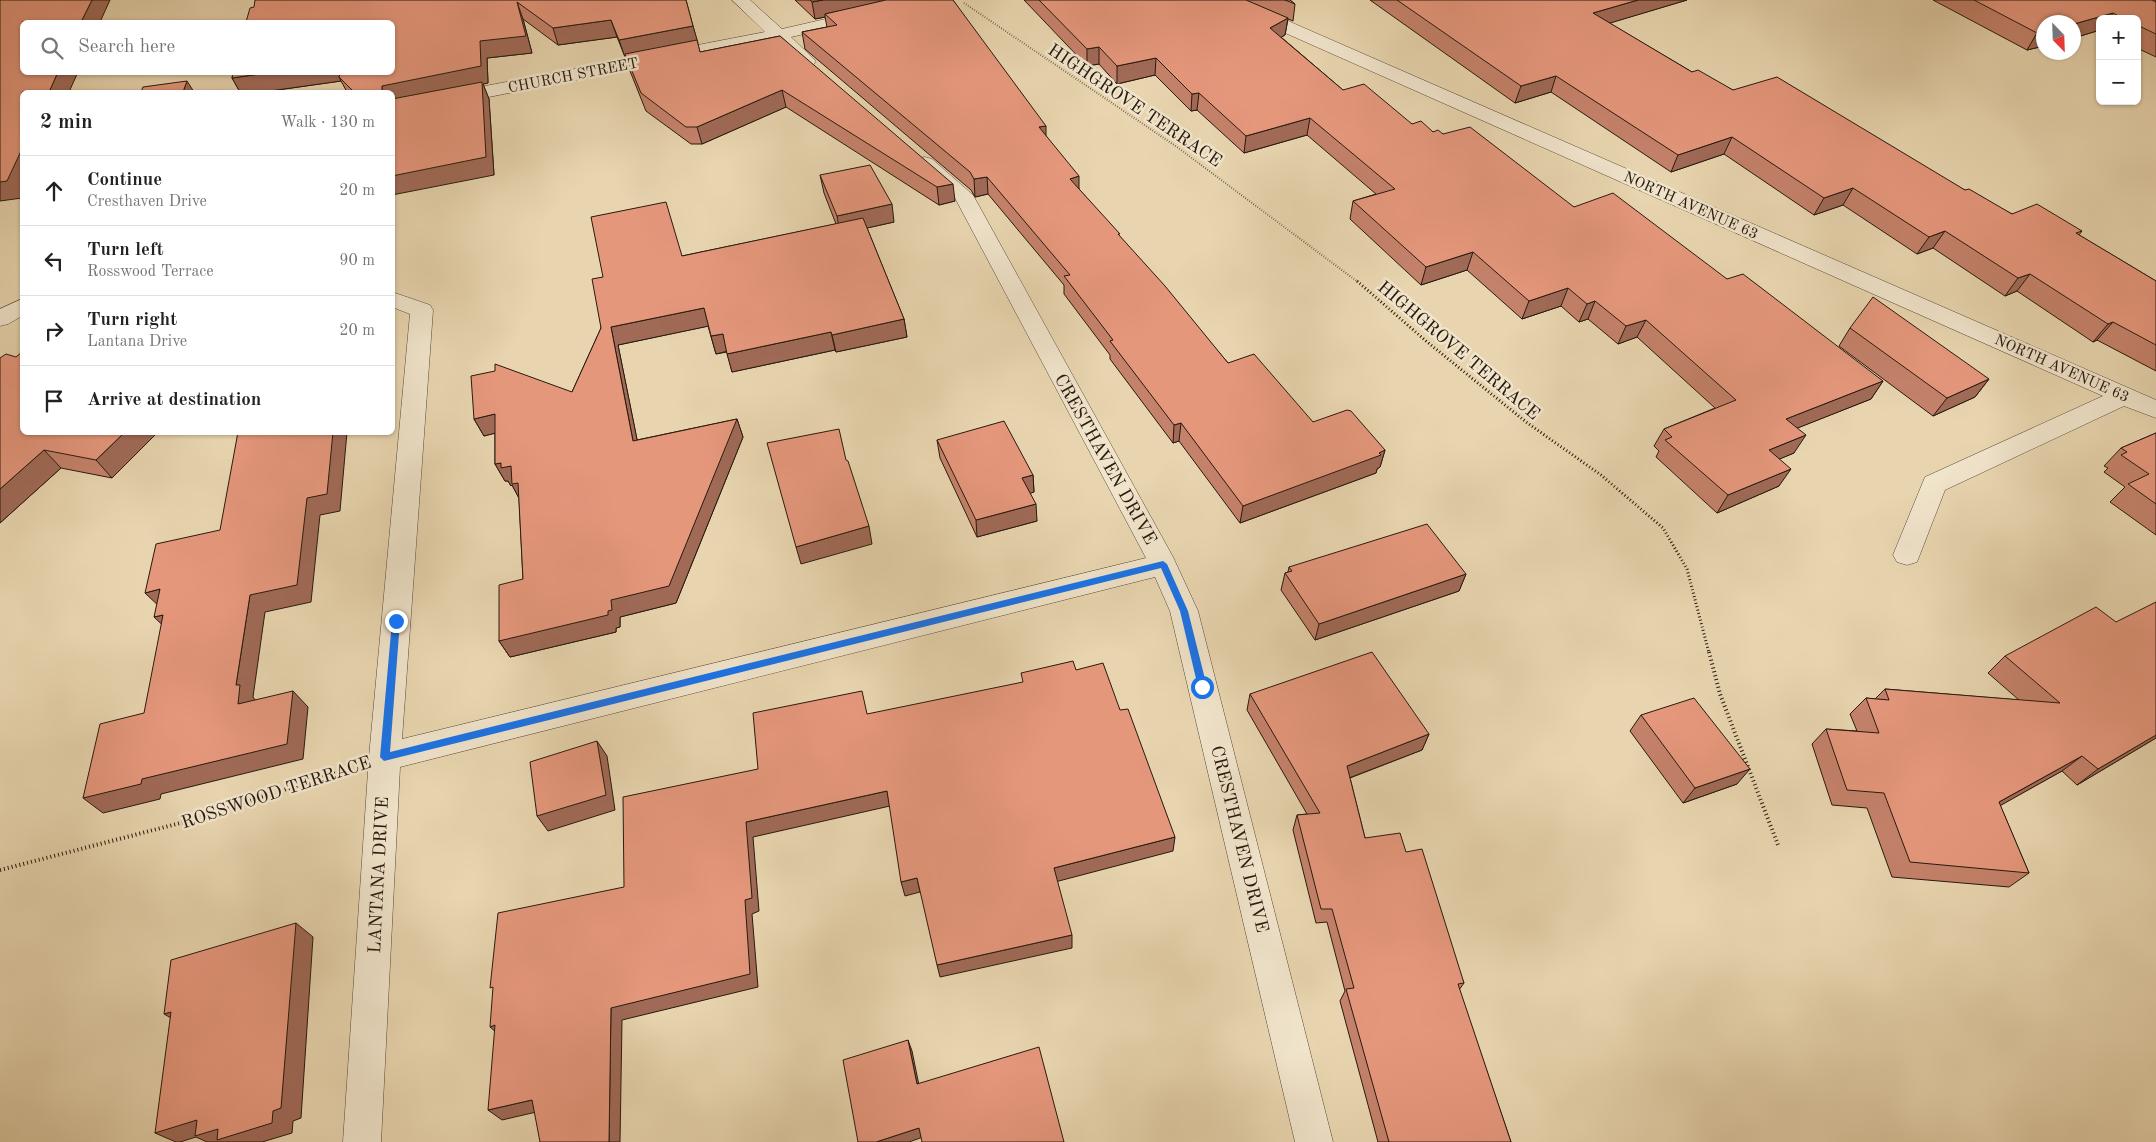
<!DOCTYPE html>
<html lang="en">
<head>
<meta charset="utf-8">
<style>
  body { margin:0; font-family:"Old Standard TT",serif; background:#f2f2f2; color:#222 }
  .controls { position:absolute; right:15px; top:15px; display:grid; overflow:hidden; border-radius:8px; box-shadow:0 1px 4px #0004 }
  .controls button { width:45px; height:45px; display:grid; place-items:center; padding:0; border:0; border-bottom:1px solid #e0e0e0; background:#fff; color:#222; font:25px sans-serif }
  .compass { position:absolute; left:2036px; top:15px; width:45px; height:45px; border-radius:50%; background:#fff; box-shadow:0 1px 4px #0004; rotate:157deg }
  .stop { position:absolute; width:15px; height:15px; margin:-11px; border:4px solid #1a73e8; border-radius:50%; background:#fff }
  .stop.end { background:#1a73e8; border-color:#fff; box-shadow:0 1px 5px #0008 }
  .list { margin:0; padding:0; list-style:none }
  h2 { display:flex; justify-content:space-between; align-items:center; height:65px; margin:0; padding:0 20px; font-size:21px }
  h2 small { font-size:16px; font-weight:400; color:#767676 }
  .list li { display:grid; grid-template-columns:32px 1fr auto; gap:15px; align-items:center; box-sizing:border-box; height:70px; padding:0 20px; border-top:1px solid #e0e0e0 }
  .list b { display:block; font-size:19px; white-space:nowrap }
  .list p { margin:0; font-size:16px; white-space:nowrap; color:#767676 }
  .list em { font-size:16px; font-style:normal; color:#767676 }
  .icon { flex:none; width:28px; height:28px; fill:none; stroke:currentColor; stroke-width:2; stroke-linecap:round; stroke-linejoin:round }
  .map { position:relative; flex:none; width:2156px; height:1142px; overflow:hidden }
  .search { position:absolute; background:#fff; box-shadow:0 1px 4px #0004; left:20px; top:20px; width:375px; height:55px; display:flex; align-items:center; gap:12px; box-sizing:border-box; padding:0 18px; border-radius:8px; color:#767676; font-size:19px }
  .panel { position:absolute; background:#fff; box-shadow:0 1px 4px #0004; left:20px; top:90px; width:375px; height:345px; border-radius:8px }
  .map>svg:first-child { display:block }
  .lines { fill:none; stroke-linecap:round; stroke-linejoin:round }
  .minor-casing { stroke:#574836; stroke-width:1 }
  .path-far2 { stroke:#27190e; stroke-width:2; stroke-dasharray:0.5 2; stroke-linecap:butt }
  .path-far1 { stroke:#27190e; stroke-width:3; stroke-dasharray:1 2.5; stroke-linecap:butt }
  .path { stroke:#27190e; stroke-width:4; stroke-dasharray:1 3; stroke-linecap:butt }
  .minor { fill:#f0e4cb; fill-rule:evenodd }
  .wall { fill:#c5826b; stroke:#27190e }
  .shaded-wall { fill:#a06a57; stroke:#27190e }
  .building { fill:#e5977c; stroke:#27190e }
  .route { fill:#1a73e8 }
  .labels { text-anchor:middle; stroke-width:5; stroke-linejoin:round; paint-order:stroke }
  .far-street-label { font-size:15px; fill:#27190e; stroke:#f0e4cb }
  .street-label { font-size:18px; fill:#27190e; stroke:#f0e4cb }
</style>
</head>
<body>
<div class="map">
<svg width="2156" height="1142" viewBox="0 0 2156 1142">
  <rect width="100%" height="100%" fill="#e8d5af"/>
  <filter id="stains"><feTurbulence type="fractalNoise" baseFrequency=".004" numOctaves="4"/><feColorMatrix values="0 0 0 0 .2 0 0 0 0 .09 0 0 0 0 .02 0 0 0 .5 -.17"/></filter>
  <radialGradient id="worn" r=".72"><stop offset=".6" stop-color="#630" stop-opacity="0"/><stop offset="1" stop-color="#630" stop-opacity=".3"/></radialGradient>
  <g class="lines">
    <g class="minor-casing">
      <g id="minor">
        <path d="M732 0H750L782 29 908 0H938L936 4 791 37 816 61 813 65C798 69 785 50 774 41L392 116V104L765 32Z"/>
        <polygon points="1218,0 1240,0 2156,400 2156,418 2124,406 1945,490 1917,562 1907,565 1897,562 1893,555 1925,477 2103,396 1220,4"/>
        <polygon points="925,157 932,159 973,195 1173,557 1198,611 1333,1142 1295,1142 1170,611 1155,577 400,767 381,1142 343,1142 369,757 410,314 392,307 392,292 430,305 433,310 402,739 1146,558 955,198 915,163 918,159"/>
        <polygon points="22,299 22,316 8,324 0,326 0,309"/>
      </g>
    </g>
    <polyline class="path-far2" points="964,3 1177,147 1358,282"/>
    <polyline class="path-far1" points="1357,281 1426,341 1526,422 1601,475 1663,528 1687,569 1709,653"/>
    <g class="path">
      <polyline points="1709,652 1720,694 1778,845"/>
      <polyline points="0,870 188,821 339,772"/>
    </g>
    <use href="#minor" class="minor"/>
  </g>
  <g class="wall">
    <polygon points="686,0 700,52 780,36 955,201 939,205 786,107 702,144 691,144 646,111 630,71 626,57 625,57 617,37 558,45 523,19 532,53 487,58 488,83 483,84 489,99 494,175 392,92 347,92 341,81 263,92 240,92 232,78 254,7"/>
    <polygon points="795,0 953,0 1046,136 1079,189 1228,363 1313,422 1385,450 1380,467 1377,469 1376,473 1240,523 1179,441 1173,443 1110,359 1110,355 1064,294 1064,285 988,194 975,197 971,190 805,49 802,32 827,27 825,17 815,19"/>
    <polygon points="1024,0 1290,0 1295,4 1293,21 1288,19 1285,35 1281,37 1343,90 1412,124 1433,132 1443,134 1574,207 1727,279 1883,381 1871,399 1797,428 1794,453 1779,459 1779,486 1717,513 1656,457 1659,451 1654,446 1664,429 1715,408 1637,337 1618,344 1588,319 1579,322 1561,306 1522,319 1467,270 1421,285 1350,219 1353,201 1376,194 1307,135 1244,153 1197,110 1191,111 1155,75 1117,84 1099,64 1087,66"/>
    <polygon points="1370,0 1687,0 1609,23 1692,72 1733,90 1965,190 2012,214 2082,231 2079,235 2156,281 2156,371 2097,340 2093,342 2017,291 2005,296 1933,248 1917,254 1843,205 1814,215 1724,154 1671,172 1551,92 1515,103"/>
    <polygon points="1933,0 2156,0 2156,57 2137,48 2137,19 2100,19 2100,30 2074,38 2044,22 2044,46 2027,50"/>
    <polygon points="820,175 894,222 867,228 904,319 907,337 836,352 835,350 732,372 727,352 716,354 708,326 618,345 637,440 737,419 743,437 676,603 620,617 620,627 616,628 616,632 510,657 499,641 523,579 519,498 512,485 511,486 508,481 505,481 495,464 495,433 484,436 474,419 572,392 601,328 603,277 682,256 836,224 824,193"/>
    <polygon points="1850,328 1989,379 1975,397 1933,416 1839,346"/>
    <polygon points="16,357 158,432 112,478 61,468 0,523"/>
    <polygon points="2156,433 2156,535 2110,502 2125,487 2104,472 2108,468 2104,466 2121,448"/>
    <polygon points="937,440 1033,475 1034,492 1030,493 1037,521 977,537 940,458"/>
    <polygon points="1289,567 1466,574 1459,591 1315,640 1281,590 1285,573 1288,572"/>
    <polygon points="2005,656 2156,738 2077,785 2062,771 2000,805 2029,873 2009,887 1892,877 1867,808 1832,805 1812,744 1826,729 1857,731 1850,714 1866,698 1875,699 1885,689 2019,700 1988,673"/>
    <polygon points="1250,694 1429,734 1422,750 1350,778 1365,838 1406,852 1464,983 1459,990 1511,1142 1378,1142 1340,1001 1345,991 1327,922 1316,923 1293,830 1297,815 1307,814 1247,710"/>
    <polygon points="1641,715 1737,784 1683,803 1630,731"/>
  </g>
  <g class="shaded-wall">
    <polygon points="92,0 110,0 100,22 81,22"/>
    <polygon points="823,0 900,0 825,14 825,17 815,19 812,2"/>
    <polygon points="1638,0 1687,0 1587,30 1593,13"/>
    <polygon points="517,2 523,19 532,53 487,58 488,83 483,84 489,99 494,175 392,195 392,92 382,92 382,86 480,41"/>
    <polygon points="2113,13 2109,19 2100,19 2100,30 2074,38 2074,24"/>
    <polygon points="1288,18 1285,35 1268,45 1270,28"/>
    <polygon points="611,20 617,37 558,45 553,28"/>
    <polygon points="693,26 698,43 625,57 619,40"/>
    <polygon points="2044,32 2044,46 2027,50 2037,33"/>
    <polygon points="1099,47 1099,64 1087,66 1087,49"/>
    <polygon points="1156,58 1155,75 1117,84 1117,66"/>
    <polygon points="58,72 78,72 69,92 49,92"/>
    <polygon points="273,72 350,72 339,77 341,81 263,92 240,92 232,78"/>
    <polygon points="1556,76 1551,92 1515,103 1521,86"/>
    <polygon points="187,81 194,92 183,92"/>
    <polygon points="782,90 786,107 702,144 697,127"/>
    <polygon points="1199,93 1197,110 1191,111 1192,94"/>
    <polygon points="1310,118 1307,135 1244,153 1246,136"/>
    <polygon points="1046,126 1046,143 1039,127"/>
    <polygon points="1732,137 1724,154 1671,172 1678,155"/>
    <polygon points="22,149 22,198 0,201 0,182"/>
    <polygon points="1079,176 1079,194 1070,179"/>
    <polygon points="987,177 988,194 975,197 974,179"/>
    <polygon points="953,184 955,201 939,205 937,187"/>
    <polygon points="1853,188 1843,205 1814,215 1824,198"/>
    <polygon points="892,204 894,222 840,234 837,216"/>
    <polygon points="1945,231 1933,248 1917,254 1929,237"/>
    <polygon points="1473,252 1467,270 1421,285 1426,267"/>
    <polygon points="2030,274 2017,291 2005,296 2018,278"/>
    <polygon points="1568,288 1561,306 1522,319 1529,301"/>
    <polygon points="1595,301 1588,319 1579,322 1587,304"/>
    <polygon points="704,308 709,326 618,345 641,459 633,441 611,327"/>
    <polygon points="904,319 907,337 836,352 832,335"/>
    <polygon points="1646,320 1637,337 1618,344 1626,326"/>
    <polygon points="2113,322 2097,340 2093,342 2108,324"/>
    <polygon points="831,332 835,350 732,372 727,354"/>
    <polygon points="723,334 728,351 716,354 711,336"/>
    <polygon points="1989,379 1975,397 1933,416 1947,398"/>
    <polygon points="1883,381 1871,399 1775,437 1786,419"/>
    <polygon points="495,414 504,431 484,436 474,419"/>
    <polygon points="737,419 743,437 676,603 620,617 620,627 616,628 616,632 510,657 499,641 611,600"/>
    <polygon points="1181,423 1179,441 1173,443 1174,425"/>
    <polygon points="125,432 158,432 112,478 96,460"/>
    <polygon points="333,432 347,432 340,511 320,515 311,602 265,612 253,697 256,701 238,704 236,685 250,595 307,498"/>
    <polygon points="1806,435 1794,453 1758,468 1769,450"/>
    <polygon points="44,450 61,468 0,523 0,489"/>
    <polygon points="1385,450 1380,467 1377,469 1376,473 1240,523 1243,506"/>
    <polygon points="501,463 511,466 521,483 521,502 512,485 511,486 508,481 505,481 495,464"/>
    <polygon points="1791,469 1779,486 1717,513 1728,495"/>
    <polygon points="1033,475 1034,492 1023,496 1022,478"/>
    <polygon points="1036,504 1037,521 977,537 976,520"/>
    <polygon points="869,526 872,544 801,564 796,547"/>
    <polygon points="1466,574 1459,591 1315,640 1319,624"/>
    <polygon points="160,589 162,609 145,593"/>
    <polygon points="163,615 171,633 154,617"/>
    <polygon points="293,691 308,707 303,759 161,794 160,799 103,813 83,798 142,779"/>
    <polygon points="1429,734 1422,750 1341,781 1347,766"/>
    <polygon points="2156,735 2156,738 2077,785 2098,769"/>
    <polygon points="597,741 607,756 615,810 548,831 537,816"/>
    <polygon points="2082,756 2062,771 1980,817 1999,802"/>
    <polygon points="1750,769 1737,784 1683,803 1695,788"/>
    <polygon points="887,791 890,806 753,837 759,911 752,914 758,987 622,1020 620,1142 609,1142 611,1008 745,900 746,822"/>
    <polygon points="1175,837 1173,851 1055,882 1054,868"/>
    <polygon points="917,878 920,892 905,896 901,882"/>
    <polygon points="296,923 313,937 301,1118 293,1121 292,1133 262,1142 207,1142 196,1137 180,1142 176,1142 155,1133"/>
    <polygon points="1072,935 1072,948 940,977 937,965"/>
    <polygon points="171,1012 185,1026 164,1014"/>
    <polygon points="495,1025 504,1039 490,1027"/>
    <polygon points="908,1040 912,1051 921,1095 917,1084"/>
    <polygon points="532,1100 545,1110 502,1120 488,1110"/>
    <polygon points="919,1128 923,1137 909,1142 876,1142"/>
  </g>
  <g class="building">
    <polygon points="0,0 92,0 81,22 22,22 22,72 58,72 49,92 22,92 22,149 7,181 0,182"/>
    <polygon points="255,0 686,0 693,26 619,40 611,20 553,28 517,2 526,36 480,41 481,66 382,86 382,92 354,92 339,77 341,72 392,72 392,22 246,22 250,8 254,7"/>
    <polygon points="810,0 823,0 812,2"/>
    <polygon points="886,0 953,0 1046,126 1039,127 1079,176 1070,179 1120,234 1118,234 1165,286 1228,363 1254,354 1313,422 1347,410 1351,411 1385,450 1379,453 1381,455 1243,506 1181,423 1174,425 1110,341 1113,340 1064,276 1070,275 987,177 974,179 970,172 802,32 837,25 825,14"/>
    <polygon points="1039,0 1246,0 1288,18 1270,28 1343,90 1364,84 1412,124 1421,121 1433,132 1438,130 1443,134 1470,127 1574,207 1613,193 1727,279 1743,274 1883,381 1786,419 1806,435 1769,450 1791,469 1728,495 1665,440 1672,437 1664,429 1736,400 1646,320 1626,326 1595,301 1587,304 1568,288 1529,301 1473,252 1426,267 1353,201 1395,189 1310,118 1246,136 1199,93 1192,94 1156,58 1117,66 1099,47 1087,49"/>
    <polygon points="1285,0 1290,0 1295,4"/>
    <polygon points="1397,0 1638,0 1593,13 1692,72 1698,70 1733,90 1777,77 1965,190 1969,189 2012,214 2037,204 2082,231 2076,233 2156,281 2156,345 2113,322 2108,324 2030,274 2018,278 1945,231 1929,237 1853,188 1824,198 1732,137 1678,155 1556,76 1521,86"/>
    <polygon points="1974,0 2152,0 2156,2 2156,34 2137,25 2137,19 2124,19 2113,13 2074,24 2074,22 2044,22 2044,32 2037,33"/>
    <polygon points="780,36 953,184 937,187 782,90 697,127 686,127 641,93 625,54 697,40 700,52"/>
    <polygon points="233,72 273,72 232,78"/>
    <polygon points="187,81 183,92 141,92 143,87"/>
    <polygon points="482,82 486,157 392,176 392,99"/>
    <polygon points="870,165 892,204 837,216 820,175"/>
    <polygon points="666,202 682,256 863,218 904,319 832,335 831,332 727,354 723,334 711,336 704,308 611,327 633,441 737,419 669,586 611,600 612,610 608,611 608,615 499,641 499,585 523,579 518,483 512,484 511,466 501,468 501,463 495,464 495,414 474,419 471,376 495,371 495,364 572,392 601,328 592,279 603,277 591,217"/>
    <polygon points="1873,297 1989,379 1947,398 1850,328"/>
    <polygon points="22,352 22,432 125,432 96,460 44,450 0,489 0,358 6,354 16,357"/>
    <polygon points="1004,421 1033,475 1022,478 1036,504 976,520 937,440"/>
    <polygon points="839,429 846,460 848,461 869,526 796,547 767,443"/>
    <polygon points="238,432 333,432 327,494 307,498 297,585 250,595 236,685 240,685 238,704 293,691 287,744 142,779 141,784 83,798 100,724 144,713 163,615 154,617 160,589 145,593 156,544 220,530"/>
    <polygon points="2156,433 2156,504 2128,484 2149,474 2121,455 2127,452 2121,448"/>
    <polygon points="1427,524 1466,574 1319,624 1285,573 1292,571 1289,567"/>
    <polygon points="2156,602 2156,735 2098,769 2082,756 1999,802 2029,873 1910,862 1884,793 1847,790 1826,729 1879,733 1866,698 1889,700 1885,689 2060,703 2005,656 2096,607 2116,622"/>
    <polygon points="1372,652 1429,734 1347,766 1365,838 1400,833 1406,852 1422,849 1464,983 1458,984 1511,1142 1389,1142 1346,989 1354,988 1332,909 1321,909 1297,815 1320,813 1250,694"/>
    <polygon points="1073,661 1076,670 1103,663 1120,710 1128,709 1175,837 1054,868 1072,935 937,965 917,878 901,882 887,791 746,822 752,898 745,900 750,974 611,1008 609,1142 540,1142 532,1100 488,1110 495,1025 490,1027 493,987 490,988 498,913 624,887 623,797 758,769 753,713 862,691 867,714 1023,682 1021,673"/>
    <polygon points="1694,698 1750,769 1695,788 1641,715"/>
    <polygon points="597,741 606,795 537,816 530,762"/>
    <polygon points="296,923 281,1108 273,1111 272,1123 217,1140 218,1129 195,1136 197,1120 155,1133 171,1012 164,1014 171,960"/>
    <polygon points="908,1040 917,1084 1039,1047 1064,1142 922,1142 919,1128 876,1142 858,1142 843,1060"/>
  </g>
  <polygon class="route" points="1163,561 1167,564 1188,611 1207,687 1202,691 1198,687 1180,611 1161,568 384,761 380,757 392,621 396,618 400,621 390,752"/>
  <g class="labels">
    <g class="far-street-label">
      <text transform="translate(573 75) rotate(-11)" y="5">CHURCH STREET</text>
      <text transform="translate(1691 205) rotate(24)" y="5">NORTH AVENUE 63</text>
      <text transform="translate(2062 368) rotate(24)" y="5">NORTH AVENUE 63</text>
    </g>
    <g class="street-label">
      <text transform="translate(1135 105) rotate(34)" y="6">HIGHGROVE TERRACE</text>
      <text transform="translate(1459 350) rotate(40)" y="6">HIGHGROVE TERRACE</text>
      <text transform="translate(1106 459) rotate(61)" y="6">CRESTHAVEN DRIVE</text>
      <text transform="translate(276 792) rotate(-18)" y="6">ROSSWOOD TERRACE</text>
      <text transform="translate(1240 839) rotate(76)" y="6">CRESTHAVEN DRIVE</text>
      <text transform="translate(378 875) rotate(-87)" y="6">LANTANA DRIVE</text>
    </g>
  </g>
  <rect width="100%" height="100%" filter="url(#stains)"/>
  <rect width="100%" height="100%" fill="url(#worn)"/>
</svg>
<div class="controls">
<button>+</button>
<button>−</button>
</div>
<svg class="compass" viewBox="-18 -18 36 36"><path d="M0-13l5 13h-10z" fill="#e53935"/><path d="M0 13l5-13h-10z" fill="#767676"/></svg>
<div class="stop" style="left:1202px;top:687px"></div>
<div class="stop end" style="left:396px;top:621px"></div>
<div class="search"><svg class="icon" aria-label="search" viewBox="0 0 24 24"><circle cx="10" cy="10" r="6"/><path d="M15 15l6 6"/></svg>Search here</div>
<section class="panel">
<h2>2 min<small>Walk · 130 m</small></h2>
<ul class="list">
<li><svg class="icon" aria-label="ahead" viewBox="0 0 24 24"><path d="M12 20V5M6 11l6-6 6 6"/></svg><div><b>Continue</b><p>Cresthaven Drive</p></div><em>20 m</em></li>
<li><svg class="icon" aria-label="left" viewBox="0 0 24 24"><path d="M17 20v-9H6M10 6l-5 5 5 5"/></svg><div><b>Turn left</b><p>Rosswood Terrace</p></div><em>90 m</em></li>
<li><svg class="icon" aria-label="right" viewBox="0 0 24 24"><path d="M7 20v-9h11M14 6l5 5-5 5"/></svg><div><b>Turn right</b><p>Lantana Drive</p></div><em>20 m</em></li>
<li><svg class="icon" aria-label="arrive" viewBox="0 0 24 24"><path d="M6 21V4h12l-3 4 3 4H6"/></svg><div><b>Arrive at destination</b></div></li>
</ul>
</section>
</div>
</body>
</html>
